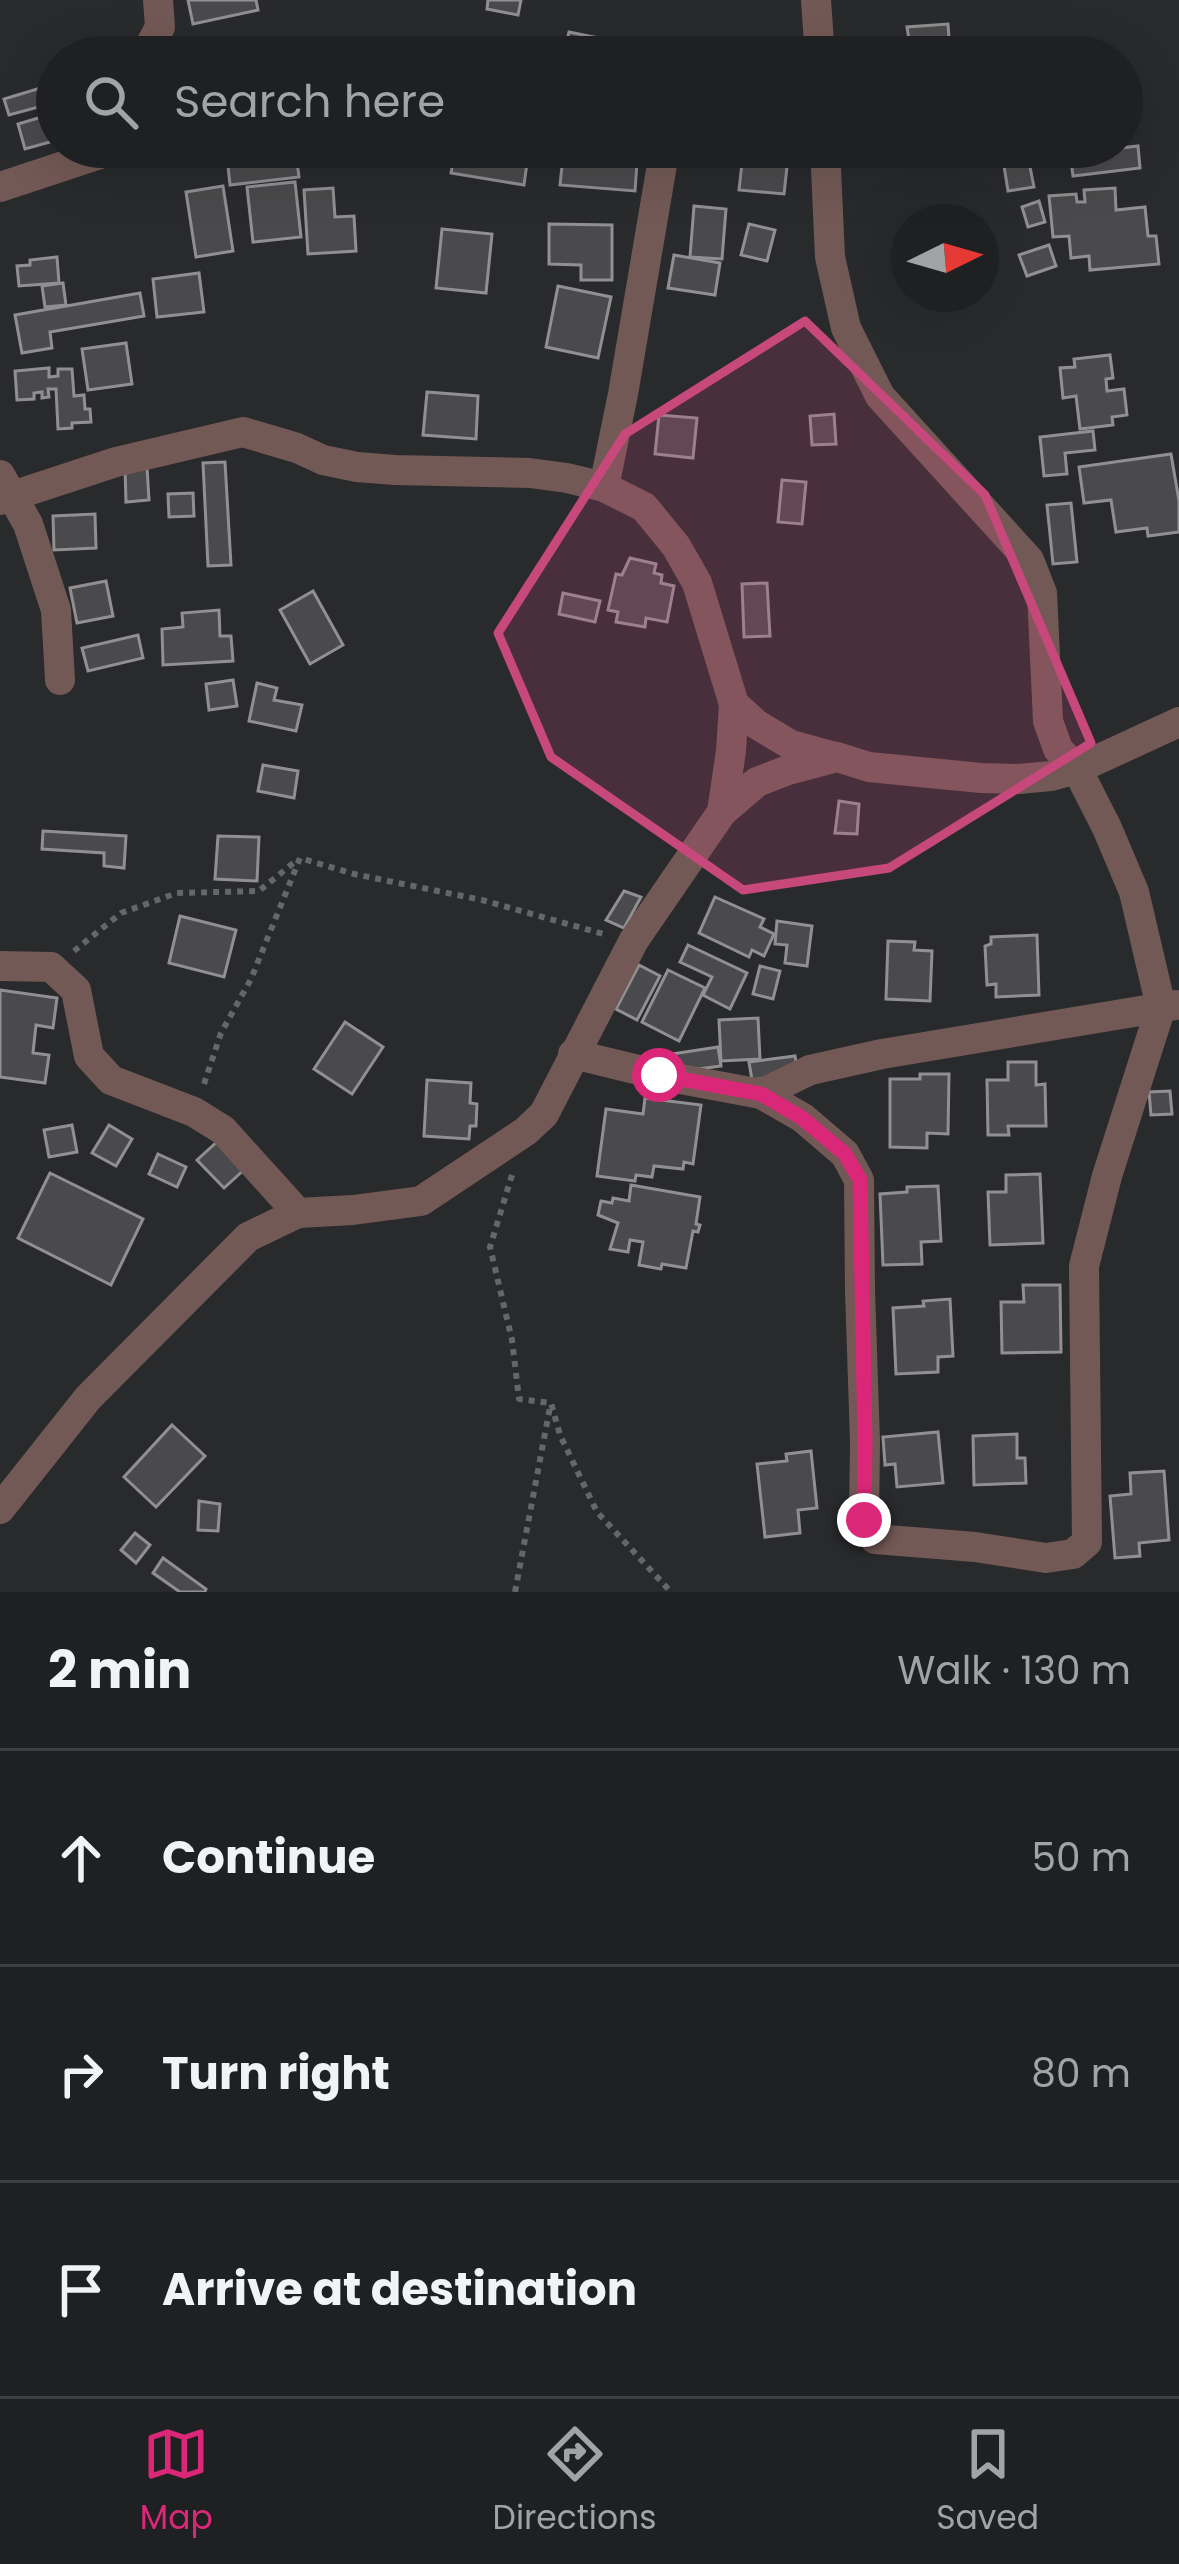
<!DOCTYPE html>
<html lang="en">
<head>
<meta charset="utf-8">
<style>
  body { margin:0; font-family:Poppins,sans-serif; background:#27282a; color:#f1f3f6 }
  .compass { position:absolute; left:891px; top:204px; width:108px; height:108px; border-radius:50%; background:#1f2021; box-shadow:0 12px 48px #0002; rotate:85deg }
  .stop { position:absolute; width:36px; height:36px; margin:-27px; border:9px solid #db2777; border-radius:50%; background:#fff }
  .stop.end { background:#db2777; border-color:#fff; box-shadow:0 3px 12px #0008 }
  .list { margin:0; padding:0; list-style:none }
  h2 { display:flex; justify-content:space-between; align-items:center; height:156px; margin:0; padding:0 48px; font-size:51px }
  h2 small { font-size:39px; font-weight:400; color:#a1a3a5 }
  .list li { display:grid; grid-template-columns:78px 1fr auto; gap:36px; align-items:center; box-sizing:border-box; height:216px; padding:0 48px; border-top:3px solid #3c3e3f }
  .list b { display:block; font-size:45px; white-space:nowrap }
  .list em { font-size:39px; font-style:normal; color:#a1a3a5 }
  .icon { flex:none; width:66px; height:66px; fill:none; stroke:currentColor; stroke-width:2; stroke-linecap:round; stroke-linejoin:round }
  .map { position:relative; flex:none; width:1179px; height:1592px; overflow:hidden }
  .search { position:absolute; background:#1f2021; box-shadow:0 12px 48px #0002; left:36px; right:36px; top:36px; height:132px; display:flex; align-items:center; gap:30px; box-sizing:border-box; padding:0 42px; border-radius:66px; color:#a1a3a5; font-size:45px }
  .sheet { height:804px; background:#1f2021 }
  nav { display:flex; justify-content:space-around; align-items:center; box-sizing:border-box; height:168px; border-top:3px solid #3c3e3f; background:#1f2021; font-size:33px; color:#a1a3a5 }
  nav a { display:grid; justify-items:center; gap:6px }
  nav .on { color:#db2777 }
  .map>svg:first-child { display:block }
  .building { fill:#4a494b; stroke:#918f92; stroke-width:3 }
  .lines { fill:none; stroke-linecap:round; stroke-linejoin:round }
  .path { stroke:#656667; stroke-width:6; stroke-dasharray:6 6; stroke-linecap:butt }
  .minor { stroke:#735956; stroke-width:30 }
  .route { stroke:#db2777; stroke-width:15 }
  .marked { fill:#c7487a; fill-opacity:0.2; stroke:#c7487a; stroke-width:9; stroke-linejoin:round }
</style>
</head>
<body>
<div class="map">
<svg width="1179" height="1592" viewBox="0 0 1179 1592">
  <rect width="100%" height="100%" fill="#292a2c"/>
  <g class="building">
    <polygon points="188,0 256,0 258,10 193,24"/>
    <polygon points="488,0 521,0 518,15 487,9"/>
    <polygon points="948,24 950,53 926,55 927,57 893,57 892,42 909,40 907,27"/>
    <polygon points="569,32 613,41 610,57 565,49"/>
    <polygon points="283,42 285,57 232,57 262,52 261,45"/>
    <polygon points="57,83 57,140 25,149 18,124 45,116 42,106 9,115 4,99"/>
    <polygon points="1138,146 1140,168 1073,176 1070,154"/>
    <polygon points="226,147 295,147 299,177 230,185"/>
    <polygon points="455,151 527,163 524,185 451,173"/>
    <polygon points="743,154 788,158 784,194 739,190"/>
    <polygon points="563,157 637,163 635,191 560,185"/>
    <polygon points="1029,162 1034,187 1008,191 1004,166"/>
    <polygon points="295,182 301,237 253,242 247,187"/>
    <polygon points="223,186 233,251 196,257 186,192"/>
    <polygon points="333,188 335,217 354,216 356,251 308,254 304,190"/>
    <polygon points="1115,188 1116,210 1145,207 1148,236 1156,236 1159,264 1090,270 1089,256 1071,258 1069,236 1053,237 1049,196 1076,194 1077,202 1085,202 1084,190"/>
    <polygon points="1039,201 1045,222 1028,227 1022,207"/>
    <polygon points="694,206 726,209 722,259 690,257"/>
    <polygon points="549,224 612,225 612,280 581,280 581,265 549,264"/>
    <polygon points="749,224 775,230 767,261 741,255"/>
    <polygon points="442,229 492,234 486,293 436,288"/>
    <polygon points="1049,245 1056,266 1027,276 1019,255"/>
    <polygon points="674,255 720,263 715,295 668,288"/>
    <polygon points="57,257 59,283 19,286 17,266 30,265 30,260"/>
    <polygon points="199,273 204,312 157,317 153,279"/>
    <polygon points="63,283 66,305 45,307 42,286"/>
    <polygon points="558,286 611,297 598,358 546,347"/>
    <polygon points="140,293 144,316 50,332 52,348 22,353 15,315"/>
    <polygon points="126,343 132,384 88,390 82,349"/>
    <polygon points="1110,355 1113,378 1106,379 1107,391 1124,389 1127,415 1112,417 1113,425 1080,429 1076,396 1063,398 1060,368 1075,367 1074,359"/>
    <polygon points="49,368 49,377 58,376 58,369 72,369 74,396 84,395 85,409 90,409 91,422 72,423 72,428 58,429 56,389 48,389 49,397 42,398 42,392 34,393 34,399 17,400 15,371"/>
    <polygon points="427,392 478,396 476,439 423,435"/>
    <polygon points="834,414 836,444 812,445 810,416"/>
    <polygon points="659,415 697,418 693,458 655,454"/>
    <polygon points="1093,431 1095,450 1065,453 1067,474 1044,476 1040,437"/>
    <polygon points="1171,454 1179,501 1179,532 1148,536 1147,528 1116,532 1111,500 1084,503 1079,467"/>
    <polygon points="225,462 231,565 208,566 203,463"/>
    <polygon points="147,467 149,500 126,502 125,468"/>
    <polygon points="782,480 806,482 802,524 778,522"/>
    <polygon points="193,493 194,516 169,517 168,494"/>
    <polygon points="1071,503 1077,562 1053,564 1047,505"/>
    <polygon points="95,514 96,548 54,550 53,516"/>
    <polygon points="630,558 656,564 654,573 662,575 661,583 674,586 667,622 646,618 645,627 616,622 618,612 608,610 616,574 622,575"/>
    <polygon points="106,581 113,616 77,623 70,588"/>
    <polygon points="767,583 770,636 744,637 742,584"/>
    <polygon points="313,591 343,645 310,664 280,610"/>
    <polygon points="563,593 600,601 595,622 559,614"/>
    <polygon points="219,610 220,636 231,636 233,661 163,665 162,629 183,627 182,613"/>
    <polygon points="138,635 143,658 88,671 82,648"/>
    <polygon points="233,680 237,706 209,710 206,684"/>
    <polygon points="257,683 277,688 274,700 302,705 296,731 249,721"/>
    <polygon points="263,765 298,771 294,798 258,791"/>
    <polygon points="839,801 859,804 857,834 835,833"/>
    <polygon points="43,831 126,836 124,868 104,866 104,853 42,849"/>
    <polygon points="218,836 259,837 257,881 215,879"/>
    <polygon points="624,891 641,897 624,928 606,920"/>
    <polygon points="715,897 764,919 760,927 774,934 764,956 752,950 749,957 699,933"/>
    <polygon points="180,916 236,930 224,977 169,963"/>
    <polygon points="777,921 812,926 807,966 785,963 787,945 775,944"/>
    <polygon points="1037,935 1039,995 996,997 996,984 987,985 985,946 991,944 991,937"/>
    <polygon points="888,941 915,942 914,950 932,951 930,1001 886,999"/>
    <polygon points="688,945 747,973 730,1009 703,995 712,977 680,962"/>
    <polygon points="639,965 660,976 637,1020 616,1009"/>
    <polygon points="760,966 780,971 773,999 753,994"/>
    <polygon points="668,970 705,988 679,1041 642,1022"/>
    <polygon points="0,990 57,998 53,1028 36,1025 33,1053 49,1055 45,1083 0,1077"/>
    <polygon points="758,1018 760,1059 721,1061 719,1020"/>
    <polygon points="345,1022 383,1047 352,1094 314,1069"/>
    <polygon points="718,1047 721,1066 675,1072 672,1054"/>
    <polygon points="795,1056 798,1074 752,1080 749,1062"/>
    <polygon points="1008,1062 1036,1062 1036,1085 1045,1084 1046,1126 1008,1126 1009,1135 988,1135 987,1080 1008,1080"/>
    <polygon points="920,1074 949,1074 948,1134 927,1133 927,1148 890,1147 890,1079 920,1079"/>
    <polygon points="427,1080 471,1083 470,1103 477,1104 476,1126 470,1126 469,1139 424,1136"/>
    <polygon points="1170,1091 1172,1114 1151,1115 1149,1092"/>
    <polygon points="645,1098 701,1105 693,1164 684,1162 683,1169 654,1166 652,1177 636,1175 635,1181 597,1176 606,1109 643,1114"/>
    <polygon points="72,1125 77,1152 49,1157 44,1130"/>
    <polygon points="109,1125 132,1139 116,1166 92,1153"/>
    <polygon points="219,1140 246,1168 224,1188 197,1160"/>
    <polygon points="158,1154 186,1167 177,1187 149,1174"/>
    <polygon points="50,1173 143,1219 111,1285 18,1238"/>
    <polygon points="1040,1174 1043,1243 990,1245 988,1192 1006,1192 1006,1175"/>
    <polygon points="631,1185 700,1197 696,1224 700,1225 698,1232 693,1231 686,1268 662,1264 661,1269 639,1265 643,1242 630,1240 628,1252 610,1249 618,1223 598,1215 601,1201 612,1203 613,1198 629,1201"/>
    <polygon points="938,1186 941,1241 921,1242 922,1264 883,1265 880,1194 907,1192 907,1187"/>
    <polygon points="1023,1285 1060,1285 1061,1352 1002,1353 1001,1302 1024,1302"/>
    <polygon points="950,1299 953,1356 938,1357 938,1372 896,1374 893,1308 924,1306 923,1301"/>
    <polygon points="172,1425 205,1456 156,1507 124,1477"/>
    <polygon points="938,1432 943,1483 897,1487 895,1464 885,1465 883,1437"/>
    <polygon points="1017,1434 1017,1458 1025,1458 1026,1483 974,1485 973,1436"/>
    <polygon points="811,1451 817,1508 798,1510 800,1533 765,1537 757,1464 787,1461 786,1454"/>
    <polygon points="1164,1471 1169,1540 1139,1543 1140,1556 1115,1558 1110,1496 1131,1494 1130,1473"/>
    <polygon points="199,1501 220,1504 218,1531 198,1530"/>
    <polygon points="135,1533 150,1545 136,1563 121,1550"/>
    <polygon points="163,1558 206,1589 205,1592 180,1592 153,1573"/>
  </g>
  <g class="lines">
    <g class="path">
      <polyline points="74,951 121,913 177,893 259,891 297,860"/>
      <polyline points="204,1084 221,1033 251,979 300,858 354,874 482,900 607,935"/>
      <polyline points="512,1175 490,1247 512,1340 519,1399 551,1403 560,1435 597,1512 671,1592"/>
      <polyline points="515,1592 550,1407"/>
    </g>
    <g class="minor">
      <polyline points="816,0 820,57"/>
      <polyline points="144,57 160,27 158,0"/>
      <polyline points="0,187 121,147"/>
      <polyline points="0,475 28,524 56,610 60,680"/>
      <polyline points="604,487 623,394 665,147"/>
      <polyline points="0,500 116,462 243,432 297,448 323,460 357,467 395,470 530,473 567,478 604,487 644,507 676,546 697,583 734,704 756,724 791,745 835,757"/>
      <polyline points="722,812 731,751 734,704"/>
      <polyline points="0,966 51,967 76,990 89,1056 111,1080 194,1112 223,1130 298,1213"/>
      <polyline points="573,1054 659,1075 761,1094 803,1118 845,1154 859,1180 860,1290 865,1442 864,1520 875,1539 975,1547 1046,1558 1073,1554 1087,1542 1084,1266 1107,1176 1161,1007 1134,892 1107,828 1077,769 1058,749 1048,721 1042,593 1029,560 880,396 846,328 830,257 825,147"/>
      <polyline points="761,1094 810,1070 882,1054 1176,1005"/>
      <polyline points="0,1509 88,1398 248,1237 298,1213 353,1210 421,1201 526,1131 544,1114 634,940 722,812 757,782 788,770 837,757 869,767 981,778 1019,779 1051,776 1077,769 1179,722"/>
    </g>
  </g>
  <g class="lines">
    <polyline class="route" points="659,1075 761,1094 802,1118 845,1154 860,1180 865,1442 864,1520"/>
  </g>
  <path class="marked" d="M805 321 985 495 1091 743 889 868 743 890 551 757 498 633 625 434Z"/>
</svg>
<svg class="compass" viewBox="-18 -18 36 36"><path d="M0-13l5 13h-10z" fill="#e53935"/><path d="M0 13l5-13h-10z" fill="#a1a3a5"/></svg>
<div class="stop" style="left:659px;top:1075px"></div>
<div class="stop end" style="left:864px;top:1520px"></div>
<div class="search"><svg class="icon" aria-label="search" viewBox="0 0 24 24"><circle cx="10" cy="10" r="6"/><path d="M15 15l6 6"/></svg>Search here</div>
</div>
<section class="sheet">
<h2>2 min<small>Walk · 130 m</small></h2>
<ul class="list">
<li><svg class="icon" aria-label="ahead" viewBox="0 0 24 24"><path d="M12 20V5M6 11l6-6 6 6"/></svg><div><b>Continue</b></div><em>50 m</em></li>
<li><svg class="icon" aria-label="right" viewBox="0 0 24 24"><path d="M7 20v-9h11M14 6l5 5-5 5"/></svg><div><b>Turn right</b></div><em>80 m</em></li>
<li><svg class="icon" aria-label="arrive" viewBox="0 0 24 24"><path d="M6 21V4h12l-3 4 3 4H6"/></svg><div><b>Arrive at destination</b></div></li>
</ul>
</section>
<nav>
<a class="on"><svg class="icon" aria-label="map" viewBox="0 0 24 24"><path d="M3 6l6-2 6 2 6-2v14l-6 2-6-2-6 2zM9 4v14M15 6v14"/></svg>Map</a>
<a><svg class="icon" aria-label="directions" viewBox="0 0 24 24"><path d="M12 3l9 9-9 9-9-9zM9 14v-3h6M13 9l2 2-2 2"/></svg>Directions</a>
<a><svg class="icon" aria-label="saved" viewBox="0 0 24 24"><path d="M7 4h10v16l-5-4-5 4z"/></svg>Saved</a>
</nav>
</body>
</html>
